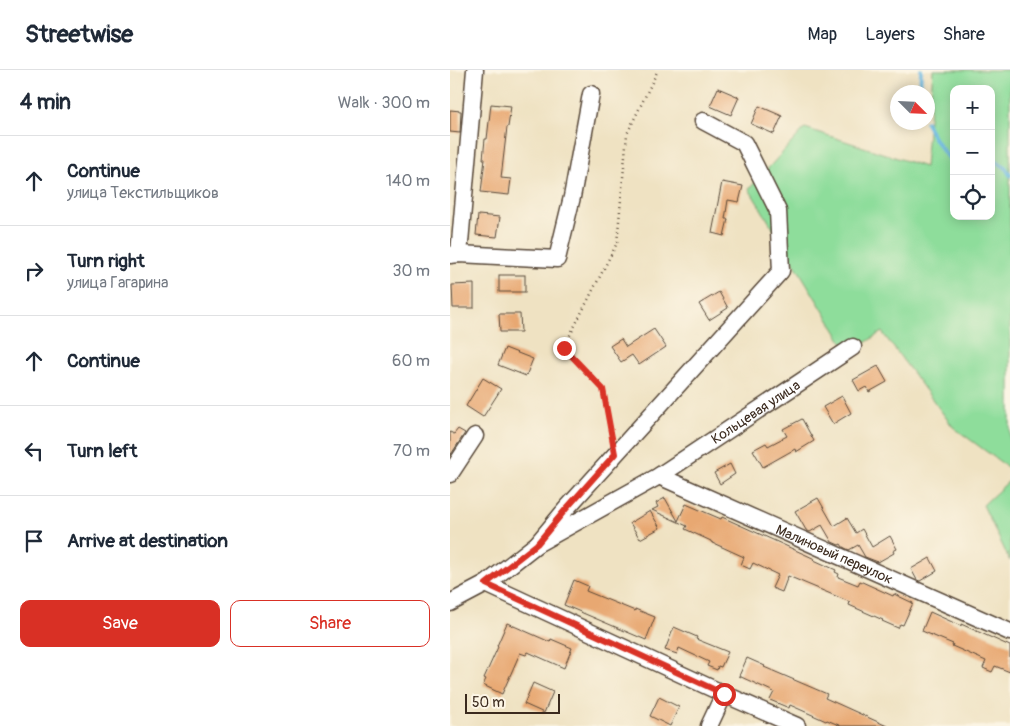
<!DOCTYPE html>
<html lang="en">
<head>
<meta charset="utf-8">
<style>
  body { margin:0; font-family:Pangolin,sans-serif; background:#f2f2f3; color:#1f2937 }
  .controls { position:absolute; right:15px; top:15px; display:grid; overflow:hidden; border-radius:10px; box-shadow:0 2px 12px #0003 }
  .controls button { width:45px; height:45px; display:grid; place-items:center; padding:0; border:0; border-bottom:1px solid #e0e1e3; background:#fff; color:#1f2937; font:25px sans-serif }
  .compass { position:absolute; left:440px; top:15px; width:45px; height:45px; border-radius:50%; background:#fff; box-shadow:0 2px 12px #0003; rotate:114deg }
  .scale { position:absolute; left:15px; bottom:12px; width:95px; box-sizing:border-box; padding-left:5px; border:2px solid #3b2a1e; border-top:0; font-size:14px; line-height:18px; white-space:nowrap; color:#3b2a1e; -webkit-text-stroke:4px #fcf5e5; paint-order:stroke }
  .stop { position:absolute; width:15px; height:15px; margin:-11px; border:4px solid #d93025; border-radius:50%; background:#fff }
  .stop.end { background:#d93025; border-color:#fff; box-shadow:0 1px 5px #0008 }
  .list { margin:0; padding:0; list-style:none }
  h2 { display:flex; justify-content:space-between; align-items:center; height:65px; margin:0; padding:0 20px; font-size:21px }
  h2 small { font-size:16px; font-weight:400; color:#747a83 }
  .list li { display:grid; grid-template-columns:32px 1fr auto; gap:15px; align-items:center; box-sizing:border-box; height:90px; padding:0 20px; border-top:1px solid #e0e1e3 }
  .list b { display:block; font-size:19px; white-space:nowrap }
  .list p { margin:0; font-size:16px; white-space:nowrap; color:#747a83 }
  .list em { font-size:16px; font-style:normal; color:#747a83 }
  .actions { display:flex; gap:10px; padding:15px 20px }
  .actions a { flex:1; padding:11px 0; border:1px solid #d93025; border-radius:10px; text-align:center; font-size:18px; color:#d93025 }
  .actions .main { background:#d93025; color:#fff }
  .icon { flex:none; width:28px; height:28px; fill:none; stroke:currentColor; stroke-width:2; stroke-linecap:round; stroke-linejoin:round }
  .map { position:relative; flex:none; width:560px; height:656px; overflow:hidden }
  header { display:flex; align-items:center; gap:30px; box-sizing:border-box; height:70px; padding:0 25px; background:#fff; border-bottom:1px solid #e0e1e3 }
  header strong { font-size:24px }
  nav { display:flex; gap:28px; margin-inline-start:auto; font-size:18px }
  main { display:flex }
  aside { flex:1; background:#fff }
  .map>svg:first-child { display:block }
  .green { fill:#8edd9b; stroke:#64845c; fill-rule:evenodd }
  .lines { fill:none; stroke-linecap:round; stroke-linejoin:round }
  .stream { stroke:#67b8e3; stroke-width:4 }
  .building { fill:#e8a872 }
  .minor-casing { stroke:#564637; stroke-width:19 }
  .path { stroke:#564637; stroke-width:2.5; stroke-dasharray:1 4; stroke-linecap:butt }
  .minor { stroke:#fff; stroke-width:16 }
  .route { stroke:#d93025; stroke-width:6 }
  .labels { text-anchor:middle; stroke-width:4; stroke-linejoin:round; paint-order:stroke }
  .street-label { font-size:14px; fill:#3b2a1e; stroke:#fcf5e5 }
</style>
</head>
<body>
<header>
<strong>Streetwise</strong>
<nav><a>Map</a><a>Layers</a><a>Share</a></nav>
</header>
<main>
<aside>
<h2>4 min<small>Walk · 300 m</small></h2>
<ul class="list">
<li><svg class="icon" aria-label="ahead" viewBox="0 0 24 24"><path d="M12 20V5M6 11l6-6 6 6"/></svg><div><b>Continue</b><p>улица Текстильщиков</p></div><em>140 m</em></li>
<li><svg class="icon" aria-label="right" viewBox="0 0 24 24"><path d="M7 20v-9h11M14 6l5 5-5 5"/></svg><div><b>Turn right</b><p>улица Гагарина</p></div><em>30 m</em></li>
<li><svg class="icon" aria-label="ahead" viewBox="0 0 24 24"><path d="M12 20V5M6 11l6-6 6 6"/></svg><div><b>Continue</b></div><em>60 m</em></li>
<li><svg class="icon" aria-label="left" viewBox="0 0 24 24"><path d="M17 20v-9H6M10 6l-5 5 5 5"/></svg><div><b>Turn left</b></div><em>70 m</em></li>
<li><svg class="icon" aria-label="arrive" viewBox="0 0 24 24"><path d="M6 21V4h12l-3 4 3 4H6"/></svg><div><b>Arrive at destination</b></div></li>
</ul>
<div class="actions"><a class="main">Save</a><a>Share</a></div>
</aside>
<div class="map">
<svg width="560" height="656" viewBox="0 0 560 656">
  <rect width="100%" height="100%" fill="#fcf5e5"/>
  <filter id="ink" filterUnits="userSpaceOnUse"><feTurbulence type="fractalNoise" baseFrequency=".02" numOctaves="2"/><feDisplacementMap in="SourceGraphic" scale="10" xChannelSelector="R" yChannelSelector="G"/><feConvolveMatrix kernelMatrix="1 2 1 2 8 2 1 2 1" color-interpolation-filters="sRGB"/></filter>
  <filter id="wash" filterUnits="userSpaceOnUse"><feTurbulence type="fractalNoise" baseFrequency=".0096" numOctaves="4" result="noise"/><feDisplacementMap in="SourceGraphic" scale="20" xChannelSelector="R" yChannelSelector="G"/><feGaussianBlur stdDeviation="1.12" result="paint"/><feColorMatrix in="noise" values="0 0 0 0 0 0 0 0 0 0 0 0 0 0 0 0 0 1.4 0 .05"/><feComposite in="paint" operator="in"/></filter>
  <g filter="url(#wash)">
    <rect width="100%" height="100%" fill="#efe2c2"/>
    <g class="green">
      <path d="M483 0H560V399L503 357 432 262 399 283 299 119 355 58 475 97ZM504 19H541V146H504Z"/>
      <polygon points="560,410 560,491 533,435"/>
    </g>
    <g class="lines">
      <g class="stream">
        <polyline points="470,22 471,0"/>
        <path d="M476 52C482 68 493 82 504 95"/>
        <polyline points="541,89 543,89 555,97 560,105"/>
      </g>
    </g>
    <g id="blocks">
      <g class="building">
        <polygon points="268,18 289,27 281,45 260,36"/>
        <polygon points="41,34 61,36 58,57 57,57 51,108 61,109 59,125 31,122 35,89 33,89 35,69 37,69"/>
        <polygon points="309,36 332,46 324,64 301,54"/>
        <polygon points="0,40 11,41 10,63 0,62"/>
        <polygon points="272,112 293,116 289,132 278,130 275,149 278,149 274,166 262,163"/>
        <polygon points="28,145 50,147 47,167 26,165"/>
        <rect x="49" y="205" width="26" height="17"/>
        <polygon points="24,214 24,238 3,238 2,215"/>
        <polygon points="269,222 278,238 259,250 249,234"/>
        <polygon points="49,244 70,244 71,262 50,262"/>
        <polygon points="204,259 216,277 189,295 182,285 171,292 160,276 171,269 176,277"/>
        <polygon points="55,278 83,289 76,306 48,295"/>
        <polygon points="428,296 437,312 419,322 416,317 409,321 403,310"/>
        <polygon points="33,308 51,319 33,347 16,336"/>
        <polygon points="392,326 401,343 383,354 373,337"/>
        <polygon points="352,349 364,371 346,382 345,379 313,397 303,380 316,373 318,376 337,366 333,359"/>
        <polygon points="8,359 15,363 0,386 0,362 4,364"/>
        <polygon points="280,394 285,404 270,414 264,403"/>
        <polygon points="215,428 228,451 236,434 271,449 272,447 365,489 364,490 386,500 385,502 389,504 388,507 408,515 410,511 443,526 444,524 463,533 453,555 450,554 448,558 432,551 433,550 399,535 400,532 338,506 332,522 322,518 328,505 303,493 300,499 291,495 294,487 261,472 261,471 235,459 237,456 202,440 208,437 206,433"/>
        <polygon points="368,428 384,456 397,448 406,463 412,459 422,477 440,466 447,479 443,481 444,483 428,492 415,487 408,475 399,480 393,477 391,474 389,475 382,472 372,455 360,462 356,460 345,441"/>
        <polygon points="200,441 210,458 190,469 180,453"/>
        <polygon points="480,488 487,501 470,511 467,510 461,499"/>
        <polygon points="124,510 138,516 136,521 185,541 185,539 205,547 196,570 114,535"/>
        <polygon points="480,542 511,556 511,554 560,576 560,602 545,596 542,602 533,598 536,591 502,576 503,574 472,561"/>
        <polygon points="57,553 100,572 101,569 122,578 114,598 78,582 76,585 70,583 52,624 33,615 36,609 34,608 48,577 47,576"/>
        <polygon points="224,557 247,567 246,569 278,582 271,597 268,596 267,600 257,596 259,592 229,578 227,584 215,580"/>
        <polygon points="297,588 315,596 314,597 377,624 375,628 437,656 391,656 377,650 376,651 340,635 339,638 320,630 324,622 289,606"/>
        <polygon points="83,613 103,622 94,643 74,634"/>
        <polygon points="209,627 229,637 220,656 200,646"/>
      </g>
    </g>
  </g>
  <g filter="url(#ink)">
    <use href="#blocks" fill-opacity="0" stroke="#564637" stroke-width="1"/>
    <g class="lines">
      <g class="minor-casing">
        <g id="minor">
          <polyline points="9,184 25,0"/>
          <polyline points="0,185 9,184 107,189 122,127 141,24"/>
          <polyline points="0,404 25,366"/>
          <path id="s1" d="M209 406 560 562"/>
          <polyline points="87,474 116,439 331,201 328,141 294,73 253,51"/>
          <polyline points="36,514 274,624 347,656"/>
          <path id="s2" d="M0 533 36 514 87 474 209 406 403 277"/>
          <polyline points="259,656 274,624"/>
        </g>
      </g>
      <polyline class="path" points="162,368 153,319 114,277 167,173 177,64 208,0"/>
      <use href="#minor" class="minor"/>
    </g>
  </g>
  <g class="lines" filter="url(#ink)">
    <polyline class="route" points="114,278 153,319 165,384 116,439 87,474 36,514 274,624"/>
  </g>
  <g class="labels">
    <g class="street-label">
      <text dy="5" stroke="none"><textPath href="#s2" startOffset="361">Кольцевая улица</textPath></text>
      <text dy="5" stroke="none"><textPath href="#s1" startOffset="192">Малиновый переулок</textPath></text>
    </g>
  </g>
</svg>
<div class="controls">
<button>+</button>
<button>−</button>
<button><svg class="icon" aria-label="locate" viewBox="0 0 24 24"><circle cx="12" cy="12" r="6"/><path d="M12 2v4M12 18v4M2 12h4M18 12h4"/></svg></button>
</div>
<svg class="compass" viewBox="-18 -18 36 36"><path d="M0-13l5 13h-10z" fill="#e53935"/><path d="M0 13l5-13h-10z" fill="#747a83"/></svg>
<div class="scale">50 m</div>
<div class="stop" style="left:274px;top:624px"></div>
<div class="stop end" style="left:114px;top:278px"></div>
</div>
</main>
</body>
</html>
